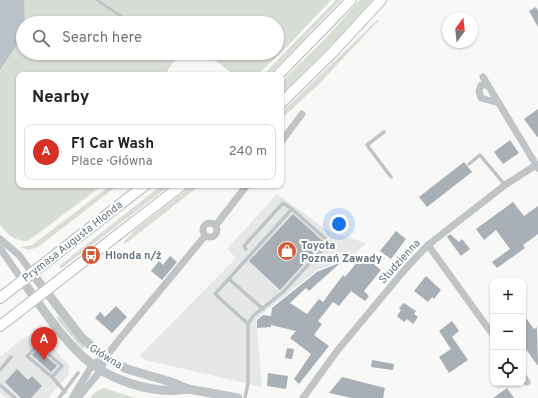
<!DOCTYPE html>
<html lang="en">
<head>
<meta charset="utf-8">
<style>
  body { margin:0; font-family:Overpass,sans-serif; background:#f2f2f2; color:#222 }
  .controls { position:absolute; right:12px; bottom:12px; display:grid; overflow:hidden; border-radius:8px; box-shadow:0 1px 3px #0004 }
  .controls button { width:36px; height:36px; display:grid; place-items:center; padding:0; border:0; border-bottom:1px solid #e0e0e0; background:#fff; color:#222; font:20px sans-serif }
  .compass { position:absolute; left:442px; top:12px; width:36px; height:36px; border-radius:50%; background:#fff; box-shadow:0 1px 3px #0004; rotate:15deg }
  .you { position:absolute; left:339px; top:224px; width:14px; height:14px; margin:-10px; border:3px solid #fff; border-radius:50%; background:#1a73e8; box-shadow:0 0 0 6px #1a73e833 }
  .badge { display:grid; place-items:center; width:26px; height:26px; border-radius:50%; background:#d93025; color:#fff; font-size:13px; font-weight:700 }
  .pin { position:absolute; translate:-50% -33px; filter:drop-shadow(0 1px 2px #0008) }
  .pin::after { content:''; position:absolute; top:21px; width:14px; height:12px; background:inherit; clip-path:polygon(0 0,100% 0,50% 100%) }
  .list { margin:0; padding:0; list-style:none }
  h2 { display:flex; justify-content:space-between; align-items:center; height:52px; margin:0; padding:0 16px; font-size:17px }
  h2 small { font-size:13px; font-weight:400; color:#767676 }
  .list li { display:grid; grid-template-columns:26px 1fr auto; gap:12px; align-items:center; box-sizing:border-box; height:56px; margin:0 8px 8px; padding:0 8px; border:1px solid #e0e0e0; border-radius:8px }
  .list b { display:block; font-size:15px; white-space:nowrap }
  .list p { margin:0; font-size:13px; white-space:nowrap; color:#767676 }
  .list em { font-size:13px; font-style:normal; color:#767676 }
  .icon { flex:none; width:22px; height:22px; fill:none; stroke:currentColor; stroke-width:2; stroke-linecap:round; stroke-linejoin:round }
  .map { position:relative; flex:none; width:538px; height:398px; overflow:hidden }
  .search { position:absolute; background:#fff; box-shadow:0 1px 3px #0004; left:16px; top:16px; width:268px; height:44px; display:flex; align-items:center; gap:10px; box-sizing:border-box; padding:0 14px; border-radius:22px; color:#767676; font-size:15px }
  .panel { position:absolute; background:#fff; box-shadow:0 1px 3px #0004; left:16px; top:72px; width:268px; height:116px; border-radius:8px }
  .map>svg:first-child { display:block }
  .built { fill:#e6e7e7 }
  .green { fill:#d8ddd6 }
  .water { fill:#b9c3c7 }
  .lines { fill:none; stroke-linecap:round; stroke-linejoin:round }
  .stream { stroke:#b9c3c7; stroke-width:2.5 }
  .building { fill:#a8afb5 }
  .secondary-casing { stroke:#b2b8bc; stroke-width:12 }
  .service { stroke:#c0c4c7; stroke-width:3.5 }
  .minor { stroke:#c0c4c7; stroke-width:7 }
  .tertiary { stroke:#c0c4c7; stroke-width:9 }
  .secondary { stroke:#fff; stroke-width:10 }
  .labels { text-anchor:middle; stroke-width:4; stroke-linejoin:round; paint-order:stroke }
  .street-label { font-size:11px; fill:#66747f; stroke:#fff }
  .poi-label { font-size:11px; font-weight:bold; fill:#66747f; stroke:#fff; text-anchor:start }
</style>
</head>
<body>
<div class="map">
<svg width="538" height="398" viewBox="0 0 538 398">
  <rect width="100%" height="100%" fill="#f8f8f6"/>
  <g class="built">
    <polygon points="277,194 330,232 366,243 353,256 316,271 256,319 262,387 145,360 140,355 236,258 227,249"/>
    <polygon points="37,331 69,365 69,374 48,398 5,398 0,393 0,357 19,341"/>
  </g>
  <g class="green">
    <path d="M0 0H331L283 51 257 75H234L205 53H277V23H23V53H180L167 71 172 75H19V185H103L28 241C14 241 8 235 0 225Z"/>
    <polygon points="336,0 341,0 269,75 263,75"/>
    <polygon points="360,0 372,0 331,45 281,94 281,82 324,40"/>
    <polygon points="377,20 378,21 320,83 281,119 281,113"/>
    <polygon points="111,185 118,185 38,247 29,250 20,247 32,245"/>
    <polygon points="162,185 170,185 61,269 59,266"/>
    <polygon points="193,185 200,185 125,244 124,242 136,229"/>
    <polygon points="59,316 85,347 82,349 56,318"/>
    <polygon points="103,388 136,398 90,398 94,393"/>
  </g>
  <path class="water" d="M0 0H24L25 23H23C23 40 9 56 0 70Z"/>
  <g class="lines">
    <g class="stream">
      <polyline points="97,0 131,23"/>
      <polyline points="172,53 177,57"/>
    </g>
  </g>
  <g class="building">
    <polygon points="536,7 538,11 538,27 529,11"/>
    <polygon points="538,109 538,138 524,119"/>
    <polygon points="510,140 519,153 503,164 494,152"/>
    <polygon points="464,162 472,172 427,207 419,197"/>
    <polygon points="513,202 524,216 538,206 538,234 523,245 525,248 497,268 492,262 510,249 496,230 484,240 476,229"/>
    <polygon points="293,214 324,242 280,290 249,261"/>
    <polygon points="396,231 406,239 391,259 380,251"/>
    <polygon points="450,234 459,242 462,239 470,249 461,256 447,237"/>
    <polygon points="363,255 381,270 364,291 369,296 365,301 351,291 339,306 333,302 318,321 322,324 314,335 329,346 299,384 294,379 311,354 290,338 296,331 271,325 271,327 257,328 257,320 263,315 271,316 272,308 317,272 339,263 339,264 309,291 306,288 290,303 307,314 319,299 323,302 343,275 345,277"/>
    <polygon points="170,256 177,262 162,280 151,271 159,261 163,265"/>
    <polygon points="426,276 441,290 434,299 432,297 428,302 414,291"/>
    <polygon points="404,303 416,311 414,314 418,317 413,324 407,319 404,322 397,316 401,310 399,308"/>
    <polygon points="116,306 127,317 112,333 95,318 100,312 105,317"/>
    <polygon points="523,314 534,329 537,327 538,366 523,345"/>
    <polygon points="452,321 459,331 452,337 468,360 449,373 439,357 451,349 439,331"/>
    <polygon points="287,348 294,349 292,359 285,358"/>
    <polygon points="38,349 57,366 51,372 32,355"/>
    <polygon points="372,360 394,364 393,370 371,367"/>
    <polygon points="17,369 28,380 32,376 42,386 31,398 21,398 5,382"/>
    <polygon points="268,373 288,376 286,389 267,386"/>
    <polygon points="342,377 385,388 383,398 352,398 329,393"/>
    <polygon points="507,388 514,398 493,398"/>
  </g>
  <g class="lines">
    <g class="secondary-casing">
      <g id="secondary">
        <polyline points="278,75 351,0"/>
        <polyline points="281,103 332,53 381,0"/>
        <polyline points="0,298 145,185"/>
        <polyline points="0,326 182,185"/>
      </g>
    </g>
    <g class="service">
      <polyline points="384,132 367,145 391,177"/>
      <polyline points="469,164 480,155 505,185"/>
      <polyline points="246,249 244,246 283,203 292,209"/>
      <polyline points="229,279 263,309"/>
      <polyline points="0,370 11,357"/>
      <polyline points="52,377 62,366 38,345 27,356 52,377 65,392"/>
      <polyline points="0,385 15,398"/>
      <polyline points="59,398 78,373"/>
      <polyline points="245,398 248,383 248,324 253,316 283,292 329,242 292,209 215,294 248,324"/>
    </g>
    <g class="minor">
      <polyline points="483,77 538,168"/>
      <polyline points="488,85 481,85 479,91 481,98 499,103"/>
      <polyline points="281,142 302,114"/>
      <circle cx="210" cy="230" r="7"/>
      <polyline points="216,225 247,185"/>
      <polyline points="0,239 19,255 32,273"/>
      <polyline points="428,245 493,335"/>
      <polyline points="0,248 22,280"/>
      <polyline points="523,376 527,382"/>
      <polyline points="72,398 93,364 105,358"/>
      <polyline points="78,398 101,370 105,358 118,341 205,236"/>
      <polyline points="303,398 337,351 407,267 428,245 505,185 536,165"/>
    </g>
    <g class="tertiary">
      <polyline points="32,273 81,337 105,358 127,369 171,382 188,389 238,398"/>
      <path d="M22 280C40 305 58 333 81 355 107 380 152 395 188 389"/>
    </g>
    <use href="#secondary" class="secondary"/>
  </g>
  <defs>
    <g id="shop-disc" transform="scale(1)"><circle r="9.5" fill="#d55b39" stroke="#fff"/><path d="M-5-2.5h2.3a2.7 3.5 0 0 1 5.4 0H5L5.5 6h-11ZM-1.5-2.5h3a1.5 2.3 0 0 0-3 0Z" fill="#fff"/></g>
    <g id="bus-disc" transform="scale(1)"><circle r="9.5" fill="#d55b39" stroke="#fff"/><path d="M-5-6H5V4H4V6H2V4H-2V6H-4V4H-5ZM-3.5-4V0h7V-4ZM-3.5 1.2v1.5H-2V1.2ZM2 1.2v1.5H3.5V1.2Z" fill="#fff"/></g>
  </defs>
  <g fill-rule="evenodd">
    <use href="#shop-disc" x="287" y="251"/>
    <use href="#bus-disc" x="91" y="255"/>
  </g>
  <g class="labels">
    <g class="street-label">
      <text transform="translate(72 241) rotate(-38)" y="4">Prymasa Augusta Hlonda</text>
      <text transform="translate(399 261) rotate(-48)" y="4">Studzienna</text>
      <text transform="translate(106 356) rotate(32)" y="4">Główna</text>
    </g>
    <g class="poi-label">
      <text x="301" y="249">Toyota<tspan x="301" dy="13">Poznań Zawady</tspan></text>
      <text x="105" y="259">Hlonda n/ż</text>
    </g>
  </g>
</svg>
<div class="controls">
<button>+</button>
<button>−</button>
<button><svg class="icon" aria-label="locate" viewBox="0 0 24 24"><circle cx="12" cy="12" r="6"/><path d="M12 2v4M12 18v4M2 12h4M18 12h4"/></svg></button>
</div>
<svg class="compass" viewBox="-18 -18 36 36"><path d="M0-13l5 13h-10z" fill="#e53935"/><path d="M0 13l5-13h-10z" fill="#767676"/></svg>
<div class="you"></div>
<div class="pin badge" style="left:44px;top:360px">A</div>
<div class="search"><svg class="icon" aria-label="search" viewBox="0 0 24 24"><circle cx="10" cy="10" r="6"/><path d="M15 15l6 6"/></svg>Search here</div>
<section class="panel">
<h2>Nearby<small></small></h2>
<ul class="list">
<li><span class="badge">A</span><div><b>F1 Car Wash</b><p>Place · Główna</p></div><em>240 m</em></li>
</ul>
</section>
</div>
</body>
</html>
